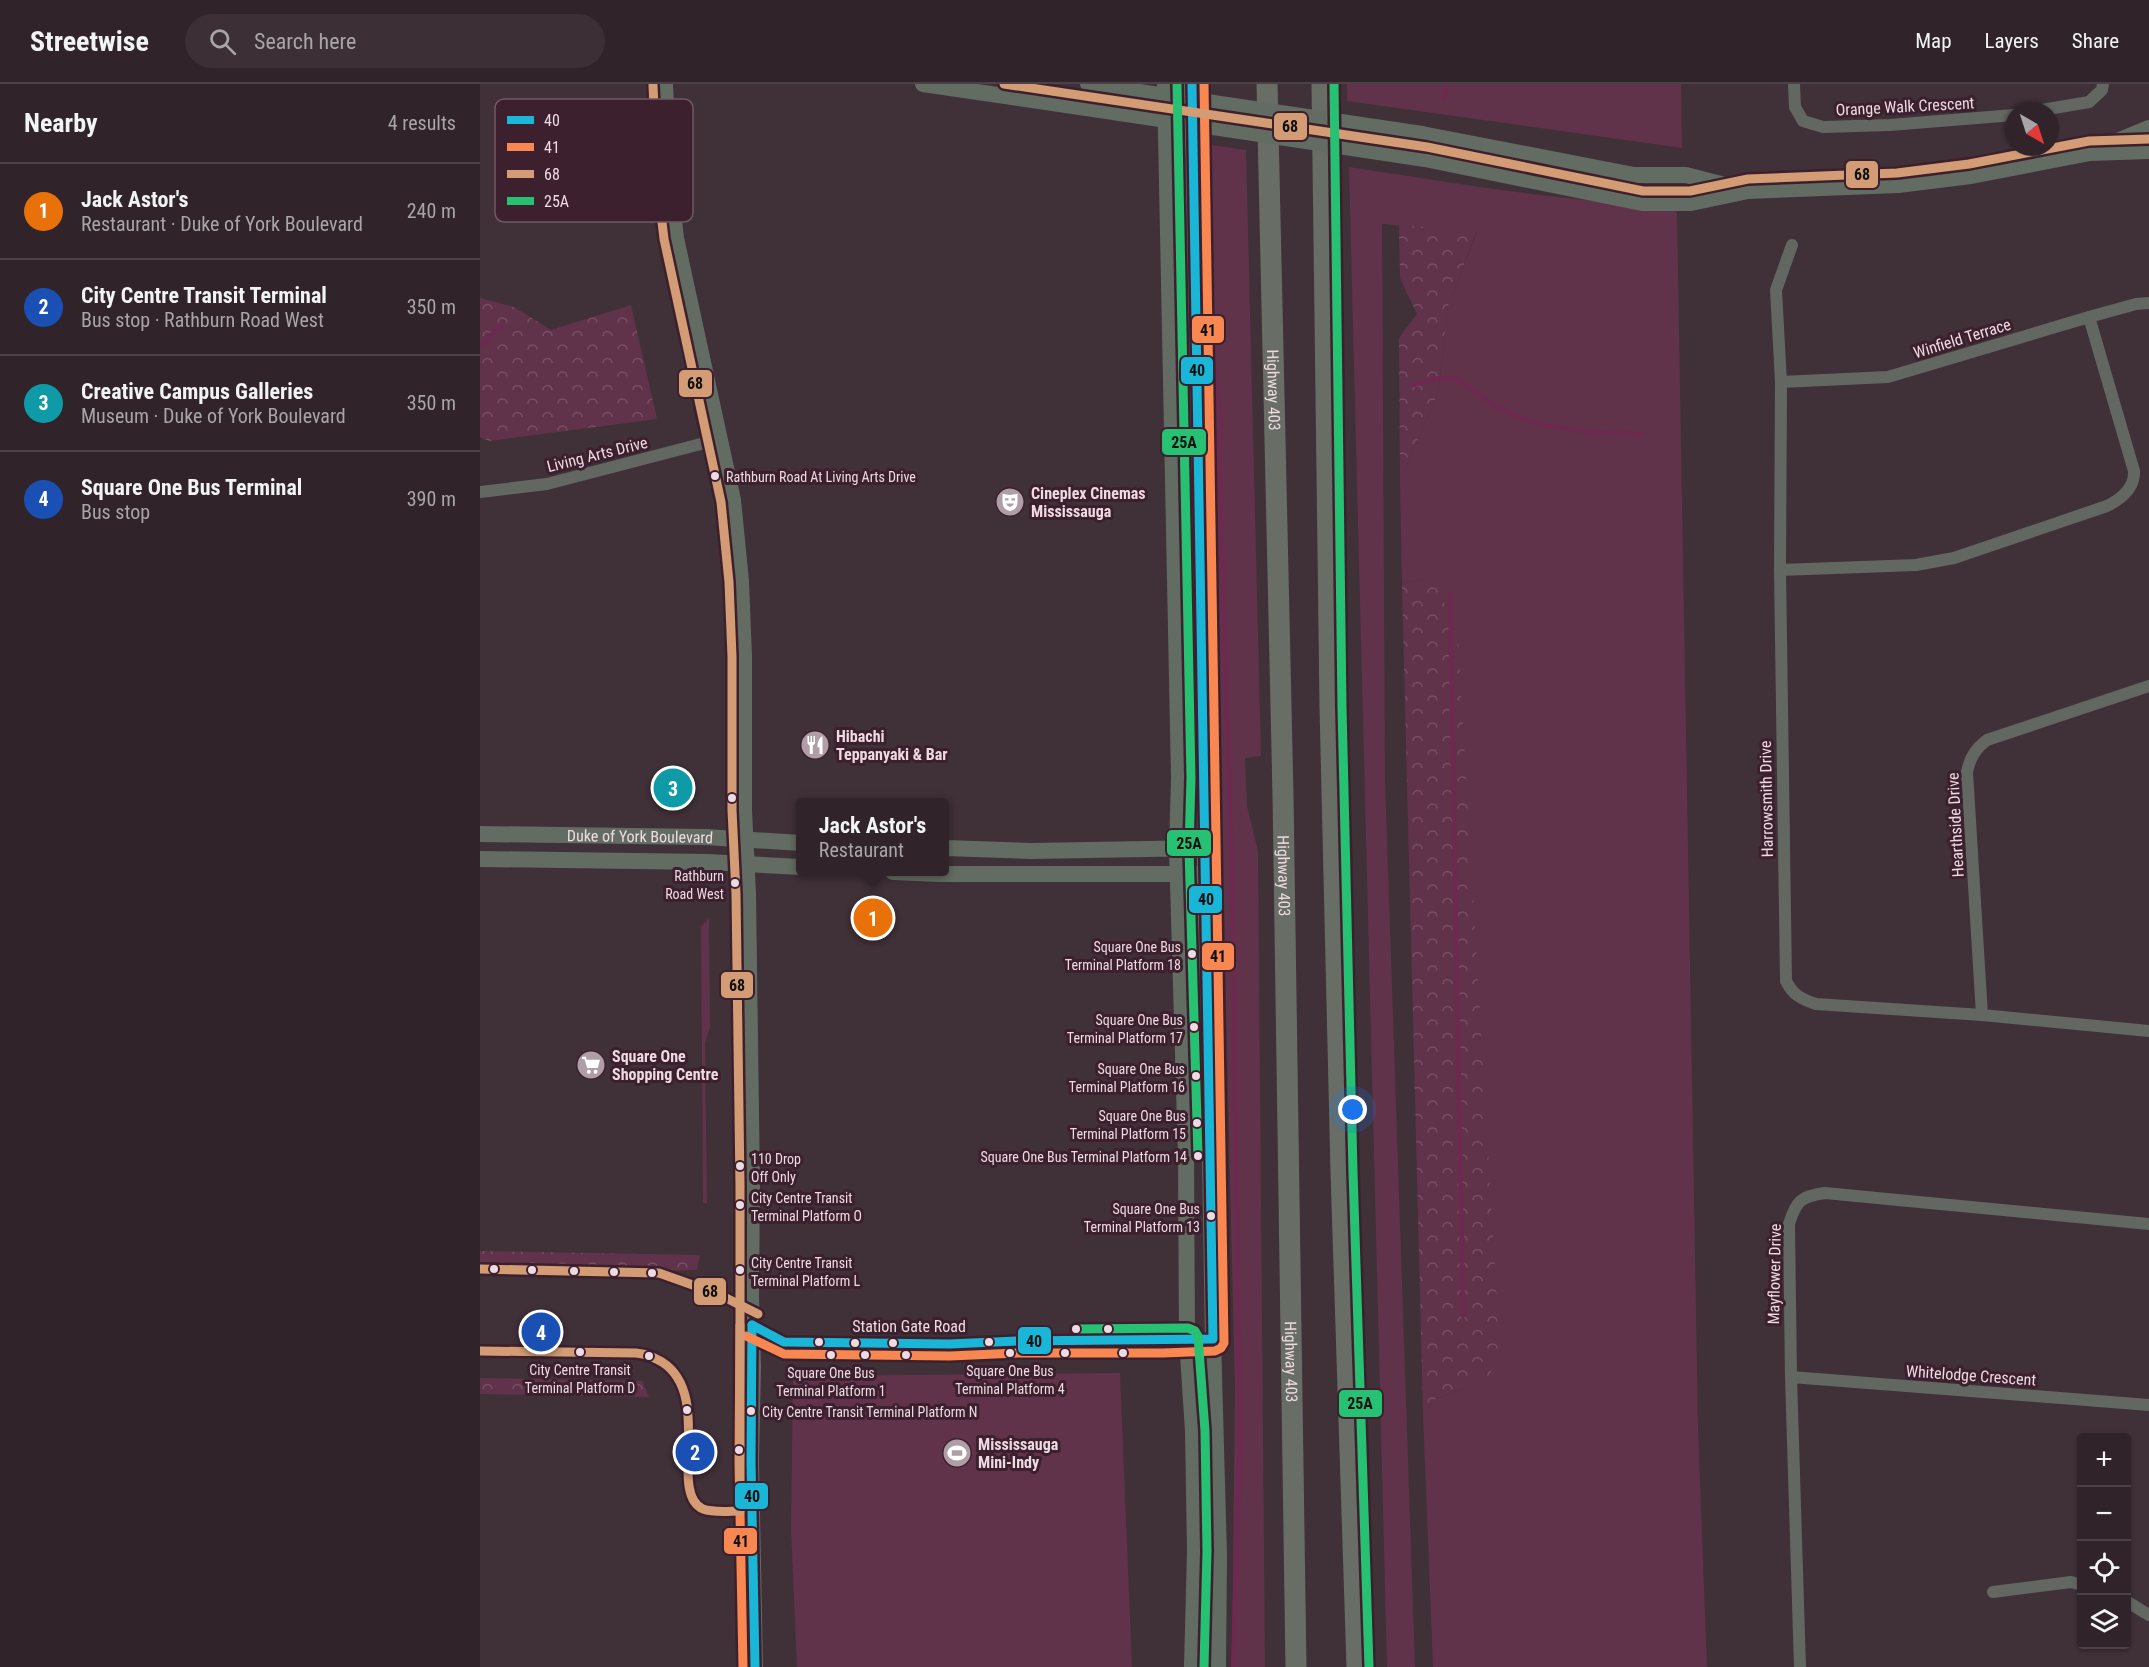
<!DOCTYPE html>
<html lang="en">
<head>
<meta charset="utf-8">
<style>
  body { margin:0; font-family:"Roboto Condensed",sans-serif; background:#3c3036; color:#f1f3f6 }
  .controls { position:absolute; right:18px; bottom:18px; display:grid; overflow:hidden; border-radius:6px; box-shadow:0 2px 4px #0004 }
  .controls button { width:54px; height:54px; display:grid; place-items:center; padding:0; border:0; border-bottom:2px solid #4b4147; background:#30242a; color:#f1f3f6; font:30px sans-serif }
  .compass { position:absolute; left:1525px; top:18px; width:54px; height:54px; border-radius:50%; background:#30242a; box-shadow:0 2px 4px #0004; rotate:141deg }
  .you { position:absolute; left:873px; top:1026px; width:21px; height:21px; margin:-15px; border:4px solid #fff; border-radius:50%; background:#1a73e8; box-shadow:0 0 0 9px #1a73e833 }
  .badge { display:grid; place-items:center; width:39px; height:39px; border-radius:50%; background:#b09ea6; color:#fff; font-size:20px; font-weight:700 }
  .pin { position:absolute; translate:-50% -50%; border:3px solid #fff; box-shadow:0 2px 6px #0006 }
  .popup { position:absolute; left:316px; top:714px; width:153px; height:78px; box-sizing:border-box; display:grid; place-content:center; border-radius:6px; background:#30242a; filter:drop-shadow(0 2px 4px #0005); font-size:20px; white-space:nowrap; color:#a8a4a8 }
  .popup b { font-size:22px; color:#f1f3f6 }
  .popup::after { content:''; position:absolute; left:50%; top:100%; margin-left:-12px; border:12px solid transparent; border-top-color:#30242a }
  .list { margin:0; padding:0; list-style:none }
  h2 { display:flex; justify-content:space-between; align-items:center; height:78px; margin:0; padding:0 24px; font-size:26px }
  h2 small { font-size:20px; font-weight:400; color:#a8a4a8 }
  .list li { display:grid; grid-template-columns:39px 1fr auto; gap:18px; align-items:center; box-sizing:border-box; height:96px; padding:0 24px; border-top:2px solid #4b4147 }
  .list b { display:block; font-size:22px; white-space:nowrap }
  .list p { margin:0; font-size:20px; white-space:nowrap; color:#a8a4a8 }
  .list em { font-size:20px; font-style:normal; color:#a8a4a8 }
  .icon { flex:none; width:33px; height:33px; fill:none; stroke:currentColor; stroke-width:2; stroke-linecap:round; stroke-linejoin:round }
  .map { position:relative; flex:none; width:1669px; height:1583px; overflow:hidden }
  header { display:flex; align-items:center; gap:36px; box-sizing:border-box; height:84px; padding:0 30px; background:#30242a; border-bottom:2px solid #4b4147 }
  header strong { font-size:28px }
  nav { display:flex; gap:33px; margin-inline-start:auto; font-size:21px }
  .search { width:420px; height:54px; background:#3c3036; display:flex; align-items:center; gap:15px; box-sizing:border-box; padding:0 21px; border-radius:33px; color:#a8a4a8; font-size:22px }
  main { display:flex }
  aside { flex:1; background:#30242a }
  .map>svg:first-child { display:block }
  .grass { fill:#60334a }
  .forest { fill:url(#forest-crowns) }
  .lines { fill:none; stroke-linecap:round; stroke-linejoin:round }
  .stream { stroke:#6e2950; stroke-width:4.5 }
  .street { stroke:#626762; stroke-width:12 }
  .secondary { stroke:#636c62; stroke-width:16 }
  .highway { stroke:#686e66; stroke-width:21 }
  .secondary-bridge { stroke:#636c62; stroke-width:16 }
  .bus-1-casing { stroke:#3c202e; stroke-width:14 }
  .bus-2-casing { stroke:#3c202e; stroke-width:14 }
  .bus-3-casing { stroke:#3c202e; stroke-width:14 }
  .bus-4-casing { stroke:#3c202e; stroke-width:14 }
  .bus-1 { stroke:#1ab6d8; stroke-width:9 }
  .bus-2 { stroke:#f88751; stroke-width:9 }
  .bus-3 { stroke:#d39c74; stroke-width:9 }
  .bus-4 { stroke:#26c172; stroke-width:9 }
  .bus-dot { fill:#eddae2; stroke:#3c202e; stroke-width:2 }
  .labels { text-anchor:middle; stroke-width:6; stroke-linejoin:round; paint-order:stroke }
  .bus-label { font-size:14px; fill:#eddae2; stroke:#3c202e; text-anchor:end }
  .street-label { font-size:16px; fill:#eddae2; stroke:#3c202e }
  .poi-label { font-size:16px; font-weight:bold; fill:#eddae2; stroke:#3c202e; text-anchor:start }
  .key { fill:#3c202e; stroke:#715864; stroke-width:1.5 }
  .key-label { font-size:16px; fill:#eddae2 }
  .line-badge { stroke:#3c202e; stroke-width:2 }
  .pale-badge-label { font-size:16px; text-anchor:middle; font-weight:bold; fill:#111 }
</style>
</head>
<body>
<header>
<strong>Streetwise</strong>
<div class="search"><svg class="icon" aria-label="search" viewBox="0 0 24 24"><circle cx="10" cy="10" r="6"/><path d="M15 15l6 6"/></svg>Search here</div>
<nav><a>Map</a><a>Layers</a><a>Share</a></nav>
</header>
<main>
<aside>
<h2>Nearby<small>4 results</small></h2>
<ul class="list">
<li><span class="badge" style="background:#e8710a">1</span><div><b>Jack Astor's</b><p>Restaurant · Duke of York Boulevard</p></div><em>240 m</em></li>
<li><span class="badge" style="background:#1a4fb4">2</span><div><b>City Centre Transit Terminal</b><p>Bus stop · Rathburn Road West</p></div><em>350 m</em></li>
<li><span class="badge" style="background:#0f9aa8">3</span><div><b>Creative Campus Galleries</b><p>Museum · Duke of York Boulevard</p></div><em>350 m</em></li>
<li><span class="badge" style="background:#1a4fb4">4</span><div><b>Square One Bus Terminal</b><p>Bus stop</p></div><em>390 m</em></li>
</ul>
</aside>
<div class="map">
<svg width="1669" height="1583" viewBox="0 0 1669 1583">
  <defs>
    <pattern id="forest-crowns" width="20" height="18" patternUnits="userSpaceOnUse" patternTransform="scale(1.5)"><rect width="20" height="18" fill="#60334a"/><path d="M2 6a3 3 0 1 1 6 0M12 15a3 3 0 1 1 6 0" fill="none" stroke="#775064"/></pattern>
  </defs>
  <rect width="100%" height="100%" fill="#403038"/>
  <g class="grass">
    <polygon points="867,0 1201,0 1202,64 867,17"/>
    <polygon points="725,60 766,66 781,672 765,674 767,722 778,767 785,1583 752,1583 755,1303"/>
    <path d="M869 83C976 99 1081 118 1189 121L1197 129 1218 1344 1227 1583H953L943 1329 955 1315 1006 1296 941 495 922 501 920 397 958 309 968 222 997 148 902 140 905 696 935 1583H907Z"/>
    <polygon points="229,834 230,944 225,959 227,1119 223,1119 221,843"/>
    <polygon points="640,1289 652,1583 317,1583 311,1446 313,1292"/>
  </g>
  <g class="forest">
    <polygon points="919,141 997,147 968,222 958,309 920,397 919,254 937,230 920,194"/>
    <polygon points="0,214 34,223 71,246 151,221 177,335 9,357 0,353"/>
    <polygon points="941,495 958,503 978,555 1020,1272 1006,1296 955,1315 943,1329 922,501"/>
    <polygon points="0,1167 220,1171 217,1186 165,1187 0,1183"/>
    <polygon points="0,1294 162,1297 169,1313 0,1310"/>
  </g>
  <g class="lines">
    <g class="stream">
      <polyline points="964,15 966,0"/>
      <polyline points="0,263 21,241"/>
      <polyline points="735,284 741,343 739,369 752,789 760,1359 753,1583"/>
      <polyline points="933,301 961,294 977,295 1014,321 1041,334 1063,341 1110,348 1164,350"/>
      <polyline points="970,509 983,1232"/>
    </g>
    <g class="street">
      <polyline points="1314,0 1315,23 1323,37 1343,43 1410,41 1534,31"/>
      <polyline points="1556,27 1609,18 1622,6 1623,0"/>
      <path d="M1312 161 1296 206 1301 298 1300 486 1306 897C1313 911 1321 915 1336 920L1502 931 1669 947"/>
      <polyline points="1301,298 1408,293 1609,233 1656,220 1669,219"/>
      <polyline points="0,408 67,400 240,355"/>
      <path d="M1300 486 1436 481 1474 474 1627 422C1641 415 1655 404 1654 387L1609 233"/>
      <path d="M1502 931 1487 688C1490 674 1495 665 1507 656L1669 602"/>
      <polyline points="272,1241 304,1258 470,1260 537,1257 683,1257 733,1255"/>
      <polyline points="1311,1293 1669,1321"/>
      <polyline points="1513,1508 1591,1498 1602,1501"/>
      <polyline points="1646,1517 1669,1531"/>
      <path d="M1320 1583 1311 1293 1309 1140C1316 1117 1321 1112 1345 1109L1669 1140"/>
    </g>
    <g class="secondary">
      <polyline points="185,0 189,94 196,154 253,416 261,497 264,573 264,726 268,810 272,1102 271,1213 273,1282 271,1378 275,1583"/>
      <polyline points="443,0 640,29"/>
      <polyline points="608,0 640,5"/>
      <polyline points="685,0 699,694 697,765 706,1072 707,1256 713,1347 715,1467 712,1583"/>
      <polyline points="712,0 733,1255 739,1471 738,1583"/>
      <polyline points="942,50 1154,91 1206,91 1264,106"/>
      <polyline points="1616,66 1669,44"/>
      <polyline points="945,75 1162,119 1211,119 1268,107 1418,101 1491,92 1610,69 1669,67"/>
      <path id="s1" d="M0 750 226 753 321 759"/>
      <polyline points="465,764 551,767 725,764"/>
      <polyline points="0,775 228,778 321,783"/>
      <polyline points="413,788 459,790 725,790"/>
    </g>
    <g class="highway">
      <path id="s2" d="M787 0 803 711 816 1583"/>
      <polyline points="842,0 850,623 861,1088 877,1583"/>
    </g>
    <g class="secondary-bridge">
      <polyline points="640,5 942,50"/>
      <polyline points="640,29 945,75"/>
    </g>
    <g class="bus-1-casing">
      <g id="bus-1">
        <polyline points="272,1241 304,1258 470,1260 537,1257 733,1255 712,0"/>
        <polyline points="272,1241 271,1378 275,1583"/>
      </g>
    </g>
    <g class="bus-2-casing">
      <g id="bus-2">
        <polyline points="260,1241 259,1378 263,1583"/>
        <polyline points="266,1252 304,1270 470,1272 537,1269 683,1269 735,1267 741,1264 744,1259 724,0"/>
      </g>
    </g>
    <g class="bus-3-casing">
      <g id="bus-3">
        <polyline points="524,0 947,63 1163,107 1210,107 1268,95 1417,89 1489,80 1609,57 1669,55"/>
        <polyline points="0,1185 179,1189 238,1210 278,1230"/>
        <path d="M0 1267 156 1269C167 1270 173 1273 182 1278 234 1311 187 1409 223 1425 234 1429 249 1427 260 1427V1102L256 810 252 726V573L249 498 241 418 184 155 177 95 173 1"/>
      </g>
    </g>
    <g class="bus-4-casing">
      <g id="bus-4">
        <polyline points="697,0 711,694 709,765 718,1072"/>
        <polyline points="854,0 862,623 873,1088 889,1583"/>
        <polyline points="596,1245 708,1244 715,1247 718,1252 725,1347 727,1467 724,1583"/>
      </g>
    </g>
    <use href="#bus-1" class="bus-1"/>
    <use href="#bus-2" class="bus-2"/>
    <use href="#bus-3" class="bus-3"/>
    <use href="#bus-4" class="bus-4"/>
  </g>
  <defs>
    <g id="theatre-disc" transform="scale(1.5)"><circle r="9.5" fill="#b09ea6" stroke="#3c202e"/><path d="M-5-5.5Q0-4 5-5.5V0Q5 5 0 6Q-5 5-5 0ZM-3.3-2.5H-1v1.5H-3.3ZM1-2.5H3.3v1.5H1ZM-2.8 1Q0 5.5 2.8 1Z" fill="#fff"/></g>
    <g id="restaurant-disc" transform="scale(1.5)"><circle r="9.5" fill="#b09ea6" stroke="#3c202e"/><path d="M-5-6h1v4h1v-4h1v4h1v-4h1v5L-1.5 .5V6h-2V.5L-5-1ZM5-6V6H3V1.5H1.5Q1.5-4 5-6Z" fill="#fff"/></g>
    <g id="supermarket-disc" transform="scale(1.5)"><circle r="9.5" fill="#b09ea6" stroke="#3c202e"/><path d="M-6-5.5h2.5l.6 2H6L4.5 2H-2.5L-4.4-4H-6ZM-1.5 3.2a1.3 1.3 0 1 0 .1 0ZM3 3.2a1.3 1.3 0 1 0 .1 0Z" fill="#fff"/></g>
    <g id="stadium-disc" transform="scale(1.5)"><circle r="9.5" fill="#b09ea6" stroke="#3c202e"/><path d="M0-5a6.5 5 0 1 0 0 10a6.5 5 0 1 0 0-10ZM-3.5-1.8h7v3.6h-7Z" fill="#fff"/></g>
  </defs>
  <g fill-rule="evenodd">
    <use href="#theatre-disc" x="530" y="418"/>
    <use href="#restaurant-disc" x="335" y="661"/>
    <use href="#supermarket-disc" x="111" y="981"/>
    <use href="#stadium-disc" x="477" y="1369"/>
  </g>
  <g class="bus-dot">
    <circle cx="235" cy="392" r="5"/>
    <circle cx="252" cy="714" r="5"/>
    <circle cx="255" cy="799" r="5"/>
    <circle cx="712" cy="870" r="5"/>
    <circle cx="714" cy="943" r="5"/>
    <circle cx="716" cy="992" r="5"/>
    <circle cx="717" cy="1039" r="5"/>
    <circle cx="718" cy="1072" r="5"/>
    <circle cx="260" cy="1082" r="5"/>
    <circle cx="260" cy="1121" r="5"/>
    <circle cx="731" cy="1132" r="5"/>
    <circle cx="14" cy="1185" r="5"/>
    <circle cx="52" cy="1186" r="5"/>
    <circle cx="260" cy="1186" r="5"/>
    <circle cx="94" cy="1187" r="5"/>
    <circle cx="134" cy="1188" r="5"/>
    <circle cx="172" cy="1189" r="5"/>
    <circle cx="596" cy="1245" r="5"/>
    <circle cx="628" cy="1245" r="5"/>
    <circle cx="339" cy="1258" r="5"/>
    <circle cx="509" cy="1258" r="5"/>
    <circle cx="375" cy="1259" r="5"/>
    <circle cx="413" cy="1259" r="5"/>
    <circle cx="100" cy="1268" r="5"/>
    <circle cx="530" cy="1269" r="5"/>
    <circle cx="585" cy="1269" r="5"/>
    <circle cx="643" cy="1269" r="5"/>
    <circle cx="351" cy="1271" r="5"/>
    <circle cx="385" cy="1271" r="5"/>
    <circle cx="426" cy="1271" r="5"/>
    <circle cx="169" cy="1272" r="5"/>
    <circle cx="207" cy="1326" r="5"/>
    <circle cx="271" cy="1327" r="5"/>
    <circle cx="259" cy="1366" r="5"/>
  </g>
  <g class="labels">
    <g class="bus-label">
      <text x="246" y="398" text-anchor="start">Rathburn Road At Living Arts Drive</text>
      <text x="244" y="797">Rathburn<tspan x="244" dy="18">Road West</tspan></text>
      <text x="701" y="868">Square One Bus<tspan x="701" dy="18">Terminal Platform 18</tspan></text>
      <text x="703" y="941">Square One Bus<tspan x="703" dy="18">Terminal Platform 17</tspan></text>
      <text x="705" y="990">Square One Bus<tspan x="705" dy="18">Terminal Platform 16</tspan></text>
      <text x="706" y="1037">Square One Bus<tspan x="706" dy="18">Terminal Platform 15</tspan></text>
      <text x="707" y="1078">Square One Bus Terminal Platform 14</text>
      <text x="271" y="1080" text-anchor="start">110 Drop<tspan x="271" dy="18">Off Only</tspan></text>
      <text x="271" y="1119" text-anchor="start">City Centre Transit<tspan x="271" dy="18">Terminal Platform O</tspan></text>
      <text x="720" y="1130">Square One Bus<tspan x="720" dy="18">Terminal Platform 13</tspan></text>
      <text x="271" y="1184" text-anchor="start">City Centre Transit<tspan x="271" dy="18">Terminal Platform L</tspan></text>
      <text x="100" y="1291" text-anchor="middle">City Centre Transit<tspan x="100" dy="18">Terminal Platform D</tspan></text>
      <text x="530" y="1292" text-anchor="middle">Square One Bus<tspan x="530" dy="18">Terminal Platform 4</tspan></text>
      <text x="351" y="1294" text-anchor="middle">Square One Bus<tspan x="351" dy="18">Terminal Platform 1</tspan></text>
      <text x="282" y="1333" text-anchor="start">City Centre Transit Terminal Platform N</text>
    </g>
    <g class="street-label">
      <text transform="translate(1425 22) rotate(-3)" y="6">Orange Walk Crescent</text>
      <text transform="translate(1482 254) rotate(-17)" y="6">Winfield Terrace</text>
      <text dy="6" stroke="none"><textPath href="#s2" startOffset="306">Highway 403</textPath></text>
      <text transform="translate(117 370) rotate(-14)" y="6">Living Arts Drive</text>
      <text transform="translate(1286 715) rotate(-91)" y="6">Harrowsmith Drive</text>
      <text transform="translate(1475 741) rotate(-93)" y="6">Hearthside Drive</text>
      <text dy="6" stroke="none"><textPath href="#s1" startOffset="160">Duke of York Boulevard</textPath></text>
      <text dy="6" stroke="none"><textPath href="#s2" startOffset="792">Highway 403</textPath></text>
      <text transform="translate(1294 1190) rotate(-89)" y="6">Mayflower Drive</text>
      <text x="429" y="1248">Station Gate Road</text>
      <text dy="6" stroke="none"><textPath href="#s2" startOffset="1278">Highway 403</textPath></text>
      <text transform="translate(1491 1291) rotate(4)" y="6">Whitelodge Crescent</text>
    </g>
    <g class="poi-label">
      <text x="551" y="415">Cineplex Cinemas<tspan x="551" dy="18">Mississauga</tspan></text>
      <text x="356" y="658">Hibachi<tspan x="356" dy="18">Teppanyaki &amp; Bar</tspan></text>
      <text x="132" y="978">Square One<tspan x="132" dy="18">Shopping Centre</tspan></text>
      <text x="498" y="1366">Mississauga<tspan x="498" dy="18">Mini-Indy</tspan></text>
    </g>
  </g>
  <rect x="15" y="15" width="198" height="123" rx="9" class="key"/>
  <rect x="27" y="32" width="27" height="8" fill="#1ab6d8"/>
  <rect x="27" y="59" width="27" height="8" fill="#f88751"/>
  <rect x="27" y="86" width="27" height="8" fill="#d39c74"/>
  <rect x="27" y="113" width="27" height="8" fill="#26c172"/>
  <g class="key-label">
    <text x="64" y="42">40</text>
    <text x="64" y="69">41</text>
    <text x="64" y="96">68</text>
    <text x="64" y="123">25A</text>
  </g>
  <g class="line-badge">
    <rect x="793" y="28" width="35" height="29" rx="6" fill="#d39c74"/>
    <rect x="1365" y="76" width="34" height="29" rx="6" fill="#d39c74"/>
    <rect x="711" y="231" width="34" height="29" rx="6" fill="#f88751"/>
    <rect x="700" y="272" width="34" height="29" rx="6" fill="#1ab6d8"/>
    <rect x="198" y="285" width="35" height="29" rx="6" fill="#d39c74"/>
    <rect x="681" y="344" width="46" height="28" rx="6" fill="#26c172"/>
    <rect x="686" y="745" width="46" height="28" rx="6" fill="#26c172"/>
    <rect x="708" y="801" width="35" height="29" rx="6" fill="#1ab6d8"/>
    <rect x="721" y="858" width="34" height="29" rx="6" fill="#f88751"/>
    <rect x="240" y="887" width="34" height="28" rx="6" fill="#d39c74"/>
    <rect x="213" y="1193" width="34" height="29" rx="6" fill="#d39c74"/>
    <rect x="537" y="1242" width="35" height="29" rx="6" fill="#1ab6d8"/>
    <rect x="858" y="1305" width="45" height="29" rx="6" fill="#26c172"/>
    <rect x="254" y="1398" width="35" height="28" rx="6" fill="#1ab6d8"/>
    <rect x="243" y="1443" width="35" height="28" rx="6" fill="#f88751"/>
  </g>
  <g class="pale-badge-label">
    <text x="810" y="48">68</text>
    <text x="1382" y="96">68</text>
    <text x="728" y="252">41</text>
    <text x="717" y="292">40</text>
    <text x="215" y="305">68</text>
    <text x="704" y="364">25A</text>
    <text x="709" y="765">25A</text>
    <text x="726" y="821">40</text>
    <text x="738" y="878">41</text>
    <text x="257" y="907">68</text>
    <text x="230" y="1213">68</text>
    <text x="554" y="1263">40</text>
    <text x="880" y="1325">25A</text>
    <text x="272" y="1418">40</text>
    <text x="261" y="1463">41</text>
  </g>
</svg>
<div class="controls">
<button>+</button>
<button>−</button>
<button><svg class="icon" aria-label="locate" viewBox="0 0 24 24"><circle cx="12" cy="12" r="6"/><path d="M12 2v4M12 18v4M2 12h4M18 12h4"/></svg></button>
<button><svg class="icon" aria-label="layers" viewBox="0 0 24 24"><path d="M12 4l9 5-9 5-9-5zM3 14l9 5 9-5"/></svg></button>
</div>
<svg class="compass" viewBox="-18 -18 36 36"><path d="M0-13l5 13h-10z" fill="#e53935"/><path d="M0 13l5-13h-10z" fill="#a8a4a8"/></svg>
<div class="you"></div>
<div class="pin badge" style="left:393px;top:834px;background:#e8710a">1</div>
<div class="popup"><b>Jack Astor's</b>Restaurant</div>
<div class="pin badge" style="left:215px;top:1368px;background:#1a4fb4">2</div>
<div class="pin badge" style="left:193px;top:704px;background:#0f9aa8">3</div>
<div class="pin badge" style="left:61px;top:1248px;background:#1a4fb4">4</div>
</div>
</main>
</body>
</html>
